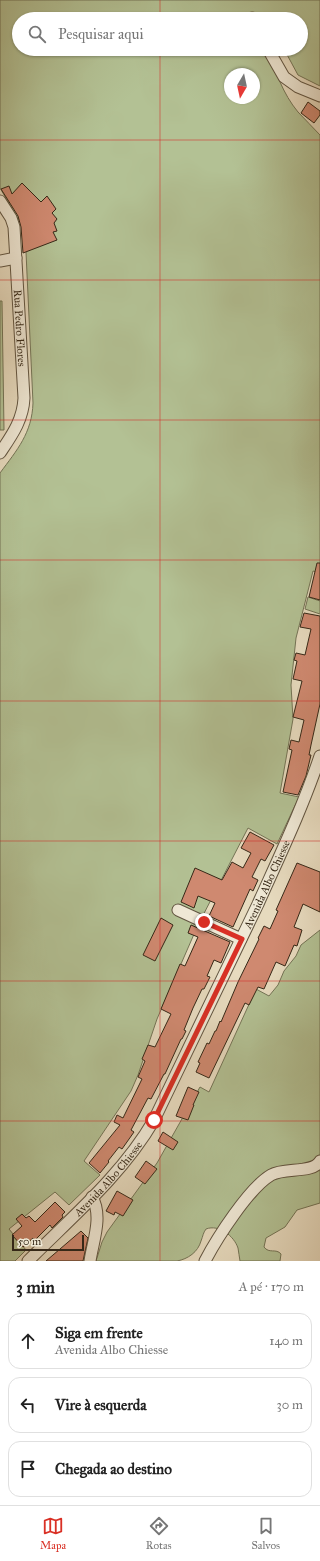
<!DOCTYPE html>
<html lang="pt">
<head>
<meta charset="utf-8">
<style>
  body { margin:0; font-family:"IM FELL Great Primer",serif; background:#f6f6f6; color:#222 }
  .compass { position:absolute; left:224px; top:68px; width:36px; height:36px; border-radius:50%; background:#fff; box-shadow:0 1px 3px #0004; rotate:189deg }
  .scale { position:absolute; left:12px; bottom:10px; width:72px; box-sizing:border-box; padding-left:4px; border:2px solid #362817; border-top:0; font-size:11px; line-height:14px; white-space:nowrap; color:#362817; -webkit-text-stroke:3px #efe8d5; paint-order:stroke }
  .stop { position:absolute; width:12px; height:12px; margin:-9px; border:3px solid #d93025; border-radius:50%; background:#fff }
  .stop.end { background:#d93025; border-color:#fff; box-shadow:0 1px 4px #0008 }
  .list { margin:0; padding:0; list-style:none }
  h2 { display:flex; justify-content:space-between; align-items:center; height:52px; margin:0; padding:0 16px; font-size:17px }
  h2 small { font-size:13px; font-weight:400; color:#767676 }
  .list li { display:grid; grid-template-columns:26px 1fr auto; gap:12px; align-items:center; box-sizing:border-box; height:56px; margin:0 8px 8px; padding:0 8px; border:1px solid #e0e0e0; border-radius:12px }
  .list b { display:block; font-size:15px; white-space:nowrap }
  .list p { margin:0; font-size:13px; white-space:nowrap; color:#767676 }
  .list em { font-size:13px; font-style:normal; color:#767676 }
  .icon { flex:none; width:22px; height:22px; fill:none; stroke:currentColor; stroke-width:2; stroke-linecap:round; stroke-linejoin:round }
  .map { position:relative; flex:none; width:320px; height:1261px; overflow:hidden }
  .search { position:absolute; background:#fff; box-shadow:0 1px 3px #0004; left:12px; right:12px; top:12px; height:44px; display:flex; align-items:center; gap:10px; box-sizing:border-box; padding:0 14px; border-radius:22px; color:#767676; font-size:15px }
  .sheet { height:244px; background:#fff }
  nav { display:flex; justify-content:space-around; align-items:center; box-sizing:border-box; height:56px; border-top:1px solid #e0e0e0; background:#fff; font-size:11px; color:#767676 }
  nav a { display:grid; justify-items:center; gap:2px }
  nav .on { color:#d93025 }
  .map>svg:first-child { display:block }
  .green { fill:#b3c194; stroke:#747456; fill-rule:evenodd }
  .building { fill:#cf8970; stroke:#362817 }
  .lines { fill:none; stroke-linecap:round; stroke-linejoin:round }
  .minor-casing { stroke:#625541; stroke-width:13 }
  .minor { stroke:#efe8d5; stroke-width:11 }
  .route { stroke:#d93025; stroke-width:5 }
  .grid { fill:none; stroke:#d62828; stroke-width:1; stroke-opacity:0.55 }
  .labels { text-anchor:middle; stroke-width:3.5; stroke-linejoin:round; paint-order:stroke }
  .street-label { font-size:11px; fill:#362817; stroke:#efe8d5 }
</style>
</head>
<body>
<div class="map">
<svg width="320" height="1261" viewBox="0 0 320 1261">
  <rect width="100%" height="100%" fill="#e7dbbf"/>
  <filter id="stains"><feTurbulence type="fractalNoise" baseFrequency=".005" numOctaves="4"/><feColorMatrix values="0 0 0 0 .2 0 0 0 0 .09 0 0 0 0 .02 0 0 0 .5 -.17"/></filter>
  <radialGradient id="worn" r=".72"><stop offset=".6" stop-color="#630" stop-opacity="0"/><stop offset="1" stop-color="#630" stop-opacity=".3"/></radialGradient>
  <g class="green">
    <path d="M0 0H320V86L298 75 284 49H301V19H19V49H268C275 71 283 94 298 112 305 120 313 127 320 135V573L313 571 296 638 291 685 293 719 280 793 299 797 277 844 248 828 198 925 157 1019 138 1075 131 1091 84 1161 100 1175 69 1205 55 1192 9 1229 26 1250 15 1261H0V473C17 450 32 433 33 403L26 252 21 224 0 188ZM230 74H254V98H230Z"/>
    <polygon points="0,301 2,301 4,430 0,430"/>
    <polygon points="308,597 320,601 320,614 305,609"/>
    <path d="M320 930V1203L297 1210 285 1227 266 1238 264 1247C269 1254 276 1248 281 1254L280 1261H240C239 1257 239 1252 238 1248 234 1236 219 1224 206 1229 203 1233 203 1236 201 1241 198 1252 188 1259 177 1261H96L102 1242 107 1232 157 1163 200 1087 209 1092 256 989 269 996 278 985 284 971 296 956 301 945Z"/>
  </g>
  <g class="building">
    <polygon points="308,102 320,111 320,115 314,123 301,113"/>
    <polygon points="22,183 41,202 47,196 56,209 52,213 57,219 54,223 57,231 53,232 57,240 23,253 21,227 18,216 1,189 9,186 12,194"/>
    <polygon points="317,563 320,563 320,600 309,597"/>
    <polygon points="304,613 320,616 320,704 311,745 309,755 311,755 306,776 298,795 283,792 292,750 289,749 291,740 299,742 304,720 293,717 302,681 293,679 297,661 294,660 296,653 305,655 311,629 300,627"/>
    <polygon points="250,832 274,845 265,861 261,859 252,877 258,880 253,891 250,889 233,927 209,916 215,903 198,896 194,908 181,902 195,868 222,880 232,862 243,868 251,853 241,848"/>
    <polygon points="297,863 320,872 320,912 303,904 294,927 302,930 297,946 294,945 285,966 276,962 264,989 258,987 249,1005 245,1003 209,1078 196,1072 200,1063 198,1062 207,1043 209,1044 215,1031 216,1031 220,1021 221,1022 238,982 259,939 258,938 264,926 270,929 278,911 276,910"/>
    <polygon points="161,918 173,925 155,961 143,955"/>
    <polygon points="191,925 230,942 221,963 214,960 207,976 210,977 204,989 202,989 193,1008 184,1030 186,1031 182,1039 181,1039 165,1074 164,1074 151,1099 148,1098 131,1130 134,1132 122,1149 119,1147 108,1161 109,1162 100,1173 89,1163 120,1125 114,1122 117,1115 123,1118 142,1079 138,1077 145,1061 142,1059 148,1045 155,1047 171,1014 161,1009 180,964 185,966 198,937 188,933"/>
    <polygon points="188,1087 199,1092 193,1105 194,1105 188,1120 176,1116"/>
    <polygon points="163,1132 178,1142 173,1150 158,1141"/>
    <polygon points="146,1161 157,1169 145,1184 135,1177"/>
    <polygon points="117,1191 133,1200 123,1216 115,1212 114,1215 106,1211"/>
    <polygon points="55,1202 65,1212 62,1215 63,1217 52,1228 50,1225 35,1240 33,1238 23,1247 12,1235 22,1226 16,1219 22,1214 26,1218 29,1216 35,1222"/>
    <polygon points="81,1231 88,1238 83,1261 46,1261"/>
  </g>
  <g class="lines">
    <g class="minor-casing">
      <g id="minor">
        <polyline points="252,18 253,19"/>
        <polyline points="268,49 284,77 298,87 320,96"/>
        <path id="s1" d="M0 201 11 218 14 227 24 398C23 420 12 435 0 453"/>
        <polyline points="0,261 16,258"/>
        <polyline points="178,910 241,939"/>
        <path id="s2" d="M28 1261C72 1217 122 1175 154 1120 189 1048 224 976 258 904 280 855 303 807 320 756"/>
        <path d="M90 1261C93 1241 103 1216 92 1197"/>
        <path d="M205 1261C217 1238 249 1188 271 1175 284 1167 313 1174 320 1161"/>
      </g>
    </g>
    <use href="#minor" class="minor"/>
  </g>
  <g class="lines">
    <polyline class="route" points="154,1120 242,939 204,922"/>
  </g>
  <path class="grid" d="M160 0V19M160 49V1261M0 140H320M0 280H320M0 420H320M0 560H320M0 701H320M0 841H320M0 981H320M0 1121H320"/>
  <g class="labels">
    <g class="street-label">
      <text dy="4" stroke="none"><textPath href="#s1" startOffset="131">Rua Pedro Flores</textPath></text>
      <text dy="4" stroke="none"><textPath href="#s2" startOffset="451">Avenida Albo Chiesse</textPath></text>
      <text dy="4" stroke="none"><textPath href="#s2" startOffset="115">Avenida Albo Chiesse</textPath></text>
    </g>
  </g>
  <rect width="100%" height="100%" filter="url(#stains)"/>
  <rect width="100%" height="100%" fill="url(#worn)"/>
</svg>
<svg class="compass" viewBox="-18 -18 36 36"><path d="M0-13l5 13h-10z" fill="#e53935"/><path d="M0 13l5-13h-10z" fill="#767676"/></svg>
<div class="scale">50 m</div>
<div class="stop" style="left:154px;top:1120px"></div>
<div class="stop end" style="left:204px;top:922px"></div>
<div class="search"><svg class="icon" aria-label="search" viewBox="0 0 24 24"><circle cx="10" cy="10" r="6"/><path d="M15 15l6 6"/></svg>Pesquisar aqui</div>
</div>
<section class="sheet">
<h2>3 min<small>A pé · 170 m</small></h2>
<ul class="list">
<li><svg class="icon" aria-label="ahead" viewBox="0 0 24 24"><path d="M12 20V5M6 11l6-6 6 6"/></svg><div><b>Siga em frente</b><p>Avenida Albo Chiesse</p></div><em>140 m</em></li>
<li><svg class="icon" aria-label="left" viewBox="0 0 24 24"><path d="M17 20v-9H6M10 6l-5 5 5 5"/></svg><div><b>Vire à esquerda</b></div><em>30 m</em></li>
<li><svg class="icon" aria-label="arrive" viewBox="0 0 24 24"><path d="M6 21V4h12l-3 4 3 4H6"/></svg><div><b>Chegada ao destino</b></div></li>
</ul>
</section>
<nav>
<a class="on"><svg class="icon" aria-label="map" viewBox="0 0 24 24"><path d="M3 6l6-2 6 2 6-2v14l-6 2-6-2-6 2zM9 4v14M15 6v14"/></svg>Mapa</a>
<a><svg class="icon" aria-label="directions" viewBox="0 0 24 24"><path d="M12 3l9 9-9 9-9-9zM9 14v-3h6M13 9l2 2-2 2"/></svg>Rotas</a>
<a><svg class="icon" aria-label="saved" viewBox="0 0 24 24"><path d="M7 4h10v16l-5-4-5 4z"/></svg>Salvos</a>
</nav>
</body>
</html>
